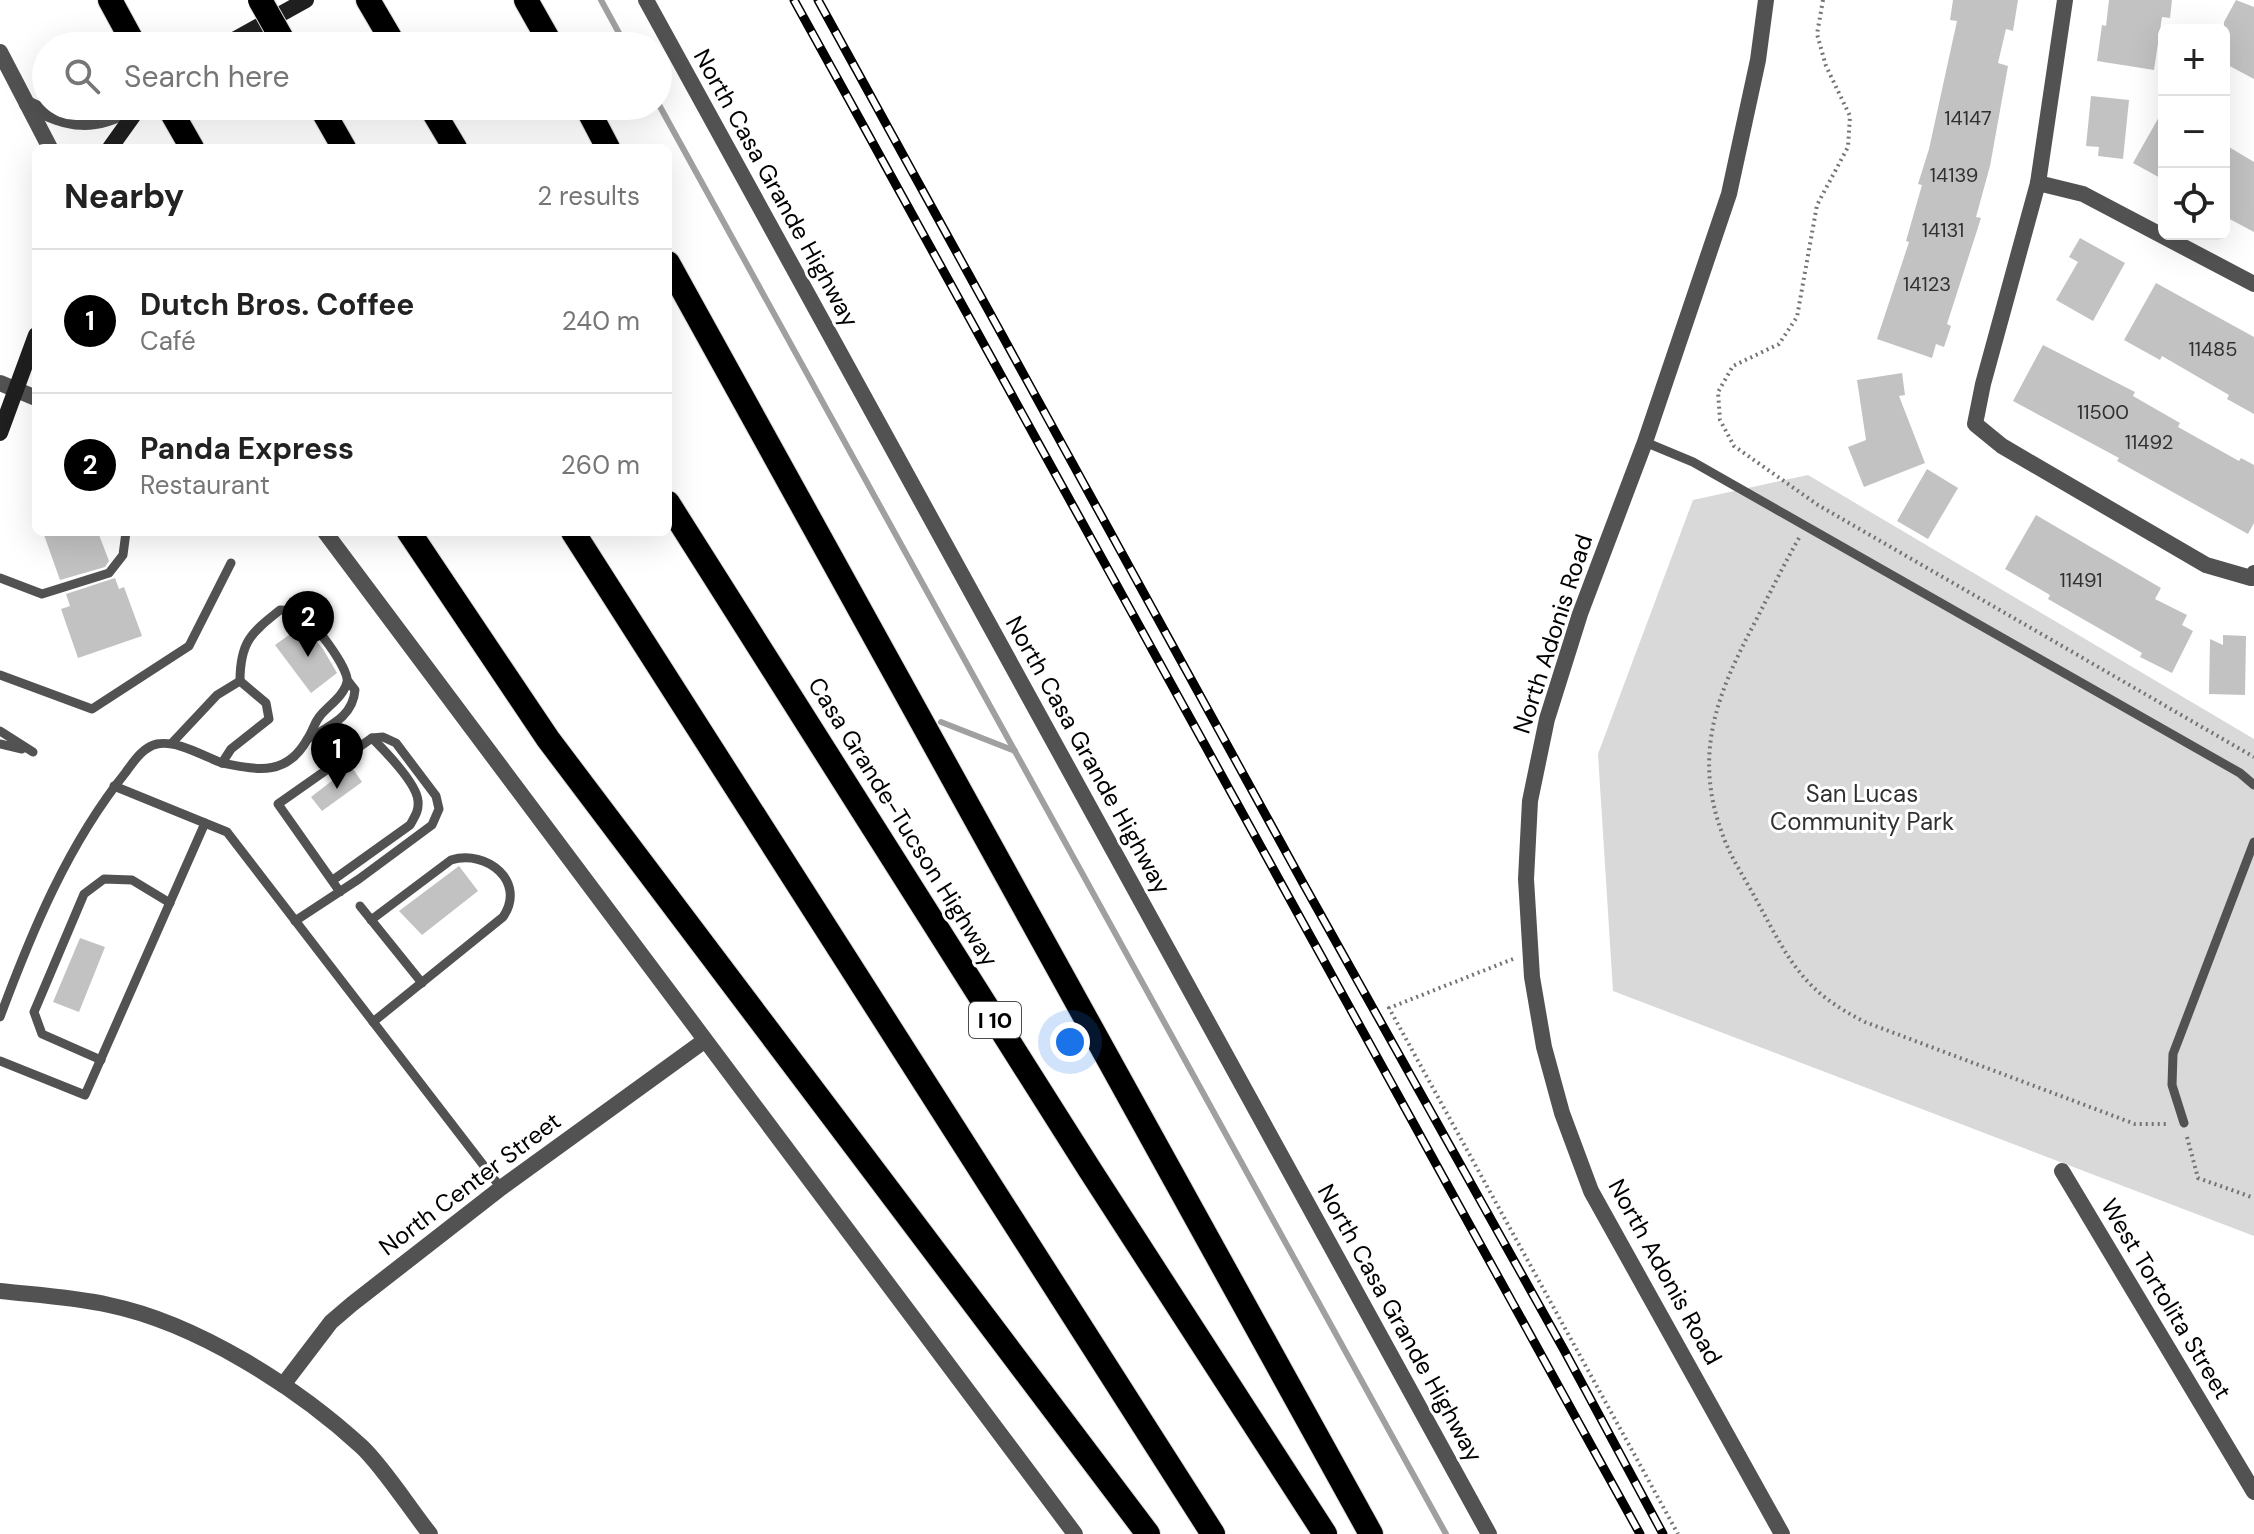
<!DOCTYPE html>
<html lang="en">
<head>
<meta charset="utf-8">
<style>
  body { margin:0; font-family:"DM Sans",sans-serif; background:#f6f6f6; color:#222 }
  .controls { position:absolute; right:24px; top:24px; display:grid; overflow:hidden; border-radius:12px; box-shadow:0 8px 32px #0002 }
  .controls button { width:72px; height:72px; display:grid; place-items:center; padding:0; border:0; border-bottom:2px solid #e0e0e0; background:#fff; color:#222; font:40px sans-serif }
  .you { position:absolute; left:1070px; top:1042px; width:28px; height:28px; margin:-20px; border:6px solid #fff; border-radius:50%; background:#1a73e8; box-shadow:0 0 0 12px #1a73e833 }
  .badge { display:grid; place-items:center; width:52px; height:52px; border-radius:50%; background:#000; color:#fff; font-size:26px; font-weight:700 }
  .pin { position:absolute; translate:-50% -66px; filter:drop-shadow(0 2px 4px #0008) }
  .pin::after { content:''; position:absolute; top:42px; width:28px; height:24px; background:inherit; clip-path:polygon(0 0,100% 0,50% 100%) }
  .list { margin:0; padding:0; list-style:none }
  h2 { display:flex; justify-content:space-between; align-items:center; height:104px; margin:0; padding:0 32px; font-size:34px }
  h2 small { font-size:26px; font-weight:400; color:#767676 }
  .list li { display:grid; grid-template-columns:52px 1fr auto; gap:24px; align-items:center; box-sizing:border-box; height:144px; padding:0 32px; border-top:2px solid #e0e0e0 }
  .list b { display:block; font-size:30px; white-space:nowrap }
  .list p { margin:0; font-size:26px; white-space:nowrap; color:#767676 }
  .list em { font-size:26px; font-style:normal; color:#767676 }
  .icon { flex:none; width:44px; height:44px; fill:none; stroke:currentColor; stroke-width:2; stroke-linecap:round; stroke-linejoin:round }
  .map { position:relative; flex:none; width:2254px; height:1534px; overflow:hidden }
  .search { position:absolute; background:#fff; box-shadow:0 8px 32px #0002; left:32px; top:32px; width:640px; height:88px; display:flex; align-items:center; gap:20px; box-sizing:border-box; padding:0 28px; border-radius:44px; color:#767676; font-size:30px }
  .panel { position:absolute; background:#fff; box-shadow:0 8px 32px #0002; left:32px; top:144px; width:640px; height:392px; border-radius:12px }
  .map>svg:first-child { display:block }
  .green { fill:#d9d9d9 }
  .lines { fill:none; stroke-linecap:round; stroke-linejoin:round }
  .stream { stroke:#a0a0a0; stroke-width:6 }
  .building { fill:#c2c2c2 }
  .motorway-casing { stroke:#dbdbdb; stroke-width:26 }
  .path { stroke:#747474; stroke-width:4; stroke-dasharray:2 4; stroke-linecap:butt }
  .service { stroke:#525252; stroke-width:9 }
  .minor { stroke:#525252; stroke-width:16 }
  .tertiary { stroke:#525252; stroke-width:16 }
  .secondary { stroke:#1f1f1f; stroke-width:16 }
  .motorway { stroke:#000; stroke-width:24 }
  .rail-casing { stroke:#000; stroke-width:9 }
  .rail { stroke:#fff; stroke-width:6; stroke-dasharray:18; stroke-linecap:butt }
  .motorway-bridge-casing { stroke:#dbdbdb; stroke-width:26; stroke-linecap:butt }
  .motorway-bridge { stroke:#000; stroke-width:24 }
  .labels { text-anchor:middle; stroke-width:6; stroke-linejoin:round; paint-order:stroke }
  .number-label { font-size:20px; fill:#303030 }
  .shield { fill:#fff; stroke:#4c4c4c; stroke-width:2 }
  .shield-label { font-size:22px; font-weight:bold; fill:#000 }
  .street-label { font-size:24px; fill:#000; stroke:#fff }
  .park-label { font-size:24px; fill:#303030; stroke:#fff }
</style>
</head>
<body>
<div class="map">
<svg width="2254" height="1534" viewBox="0 0 2254 1534">
  <rect width="100%" height="100%" fill="#fff"/>
  <polygon class="green" points="1808,475 2254,739 2254,1236 1613,991 1598,754 1693,500"/>
  <g class="lines">
    <g class="stream">
      <polyline points="601,0 626,46"/>
      <polyline points="658,103 1446,1534"/>
      <polyline points="941,722 1015,751"/>
    </g>
  </g>
  <g class="building">
    <polygon points="1953,0 2018,0 2013,31 2006,29 1998,63 2008,66 1990,166 1976,217 1981,218 1947,324 1951,326 1944,347 1936,344 1932,358 1877,339 1909,242 1906,241 1922,185 1918,184 1929,149 1957,21 1950,20"/>
    <polygon points="2109,0 2172,0 2170,18 2162,17 2154,70 2097,61 2102,25 2106,26"/>
    <polygon points="2236,0 2254,7 2254,79 2224,63 2224,22"/>
    <polygon points="2091,96 2129,100 2123,159 2098,156 2099,147 2086,146"/>
    <polygon points="2164,108 2164,180 2133,163"/>
    <polygon points="2224,144 2254,162 2254,232 2224,216"/>
    <polygon points="2080,238 2125,263 2093,321 2056,300 2078,262 2069,257"/>
    <polygon points="2156,283 2254,337 2254,414 2227,399 2229,395 2162,356 2160,360 2124,340"/>
    <polygon points="2043,345 2135,392 2133,396 2180,423 2178,427 2239,461 2241,458 2254,465 2254,523 2248,534 2117,461 2119,458 2013,401"/>
    <polygon points="1902,373 1905,395 1899,396 1925,463 1864,487 1848,447 1866,440 1857,380"/>
    <polygon points="1927,469 1958,488 1928,539 1897,521"/>
    <polygon points="2036,515 2161,588 2155,599 2187,615 2182,625 2193,631 2172,673 2140,657 2142,653 2048,599 2050,595 2005,569"/>
    <polygon points="43,532 98,532 109,561 105,567 60,580"/>
    <polygon points="115,578 119,589 124,587 142,636 78,658 61,609 70,606 66,594"/>
    <polygon points="303,625 323,649 337,673 311,693 275,645"/>
    <polygon points="2223,635 2246,636 2245,695 2209,694 2210,639 2223,645"/>
    <polygon points="351,766 362,782 322,811 311,797"/>
    <polygon points="459,866 478,891 422,935 399,911"/>
    <polygon points="80,938 105,947 79,1012 53,1002"/>
  </g>
  <g class="lines">
    <g class="motorway-casing">
      <g id="motorway">
        <polyline points="110,0 135,46"/>
        <polyline points="368,0 395,46"/>
        <polyline points="526,0 552,46"/>
        <polyline points="168,106 192,148"/>
        <polyline points="320,106 344,148"/>
        <polyline points="430,106 455,148"/>
        <polyline points="586,106 608,148"/>
        <polyline points="668,263 1371,1534"/>
        <polyline points="668,503 1090,1170 1325,1534"/>
        <polyline points="409,532 548,739 1148,1534"/>
        <polyline points="573,532 1213,1534"/>
      </g>
    </g>
    <g class="path">
      <polyline points="1823,0 1817,34 1826,66 1850,116 1848,147 1817,205 1797,317 1779,344 1733,366 1718,392 1720,420 1734,446 1818,505 2254,757"/>
      <path d="M1799 538C1783 566 1769 595 1754 624 1717 694 1693 754 1722 833 1730 857 1746 880 1758 903 1790 962 1803 991 1865 1022L2135 1124H2169"/>
      <polyline points="1513,959 1389,1008 1678,1534"/>
      <polyline points="2187,1137 2198,1178 2254,1198"/>
    </g>
    <g class="service">
      <polyline points="1645,442 1693,462 2240,773 2254,785"/>
      <polyline points="0,578 42,594 109,573 123,555 126,532"/>
      <polyline points="0,675 92,709 189,646 231,563"/>
      <polyline points="0,731 33,752"/>
      <path d="M308 739C329 726 353 717 355 690L348 681"/>
      <polyline points="0,744 22,749"/>
      <path d="M222 763C258 770 287 777 308 738 313 731 314 723 320 716 328 706 344 696 347 682 350 669 311 618 299 612 294 610 286 610 280 610 251 633 240 642 240 681"/>
      <polyline points="114,786 227,832 501,1188"/>
      <path d="M333 880 410 825C415 816 419 811 418 801 417 784 384 750 372 738"/>
      <polyline points="360,906 422,983"/>
      <path d="M371 920 451 860C487 849 527 882 503 917L373 1022"/>
      <polyline points="295,921 359,879 432,825 439,809 436,796 396,743 383,737 372,738 278,804 340,892"/>
      <path d="M0 1017C32 931 68 844 126 772 134 761 143 747 157 744 177 740 203 756 222 763L231 749 269 719 266 703 240 681 217 695 171 744"/>
      <polyline points="101,1060 42,1034 34,1012 84,894 104,879 132,880 170,903"/>
      <polyline points="0,1061 85,1095 205,823"/>
      <polyline points="2184,1123 2172,1085 2173,1054 2254,842"/>
    </g>
    <g class="minor">
      <polyline points="2065,0 2038,183 1983,384 1975,424 2002,446 2206,565 2251,578 2254,573"/>
      <polyline points="2038,183 2083,194 2254,284"/>
      <polyline points="2062,1171 2254,1492"/>
      <polyline points="283,1385 331,1322 352,1304 501,1188 704,1041"/>
    </g>
    <g class="tertiary">
      <polyline points="646,0 1489,1534"/>
      <polyline points="1766,0 1758,60 1729,194 1645,442 1580,614 1547,719 1530,801 1526,879 1532,977 1544,1047 1562,1113 1591,1191 1782,1534"/>
      <polyline points="0,52 50,148"/>
      <path d="M27 104C73 126 90 129 136 106"/>
      <polyline points="0,383 36,398"/>
      <polyline points="325,532 1075,1534"/>
      <path d="M0 1291C36 1295 73 1297 109 1305 196 1323 297 1387 362 1447 384 1468 410 1509 430 1534"/>
    </g>
    <g class="secondary">
      <polyline points="223,46 306,0"/>
      <polyline points="110,148 140,106"/>
      <polyline points="0,433 36,335"/>
    </g>
    <use href="#motorway" class="motorway"/>
    <g class="rail-casing">
      <g id="rail">
        <polyline points="794,0 1640,1534"/>
        <polyline points="818,0 1303,883 1564,1350 1663,1534"/>
      </g>
    </g>
    <use href="#rail" class="rail"/>
    <g class="motorway-bridge-casing">
      <polyline id="motorway-bridge" points="260,0 286,46"/>
    </g>
    <use href="#motorway-bridge" class="motorway-bridge"/>
  </g>
  <g class="labels">
    <g class="number-label">
      <text x="1968" y="125">14147</text>
      <text x="1954" y="182">14139</text>
      <text x="1943" y="237">14131</text>
      <text x="1927" y="291">14123</text>
      <text x="2213" y="356">11485</text>
      <text x="2103" y="419">11500</text>
      <text x="2149" y="449">11492</text>
      <text x="2081" y="587">11491</text>
    </g>
    <rect class="shield" x="969" y="1002" width="52" height="36" rx="6"/>
    <g class="shield-label">
      <text x="995" y="1028">I 10</text>
    </g>
    <g class="street-label">
      <text transform="translate(776 188) rotate(61)" y="8">North Casa Grande Highway</text>
      <text transform="translate(1553 634) rotate(-72)" y="8">North Adonis Road</text>
      <text transform="translate(1088 755) rotate(61)" y="8">North Casa Grande Highway</text>
      <text transform="translate(903 822) rotate(58)" y="8">Casa Grande-Tucson Highway</text>
      <text transform="translate(470 1184) rotate(-37)" y="8">North Center Street</text>
      <text transform="translate(1665 1272) rotate(61)" y="8">North Adonis Road</text>
      <text transform="translate(2166 1299) rotate(59)" y="8">West Tortolita Street</text>
      <text transform="translate(1400 1323) rotate(61)" y="8">North Casa Grande Highway</text>
    </g>
    <g class="park-label">
      <text x="1862" y="802">San Lucas<tspan x="1862" dy="28">Community Park</tspan></text>
    </g>
  </g>
</svg>
<div class="controls">
<button>+</button>
<button>−</button>
<button><svg class="icon" aria-label="locate" viewBox="0 0 24 24"><circle cx="12" cy="12" r="6"/><path d="M12 2v4M12 18v4M2 12h4M18 12h4"/></svg></button>
</div>
<div class="you"></div>
<div class="pin badge" style="left:337px;top:789px">1</div>
<div class="pin badge" style="left:308px;top:657px">2</div>
<div class="search"><svg class="icon" aria-label="search" viewBox="0 0 24 24"><circle cx="10" cy="10" r="6"/><path d="M15 15l6 6"/></svg>Search here</div>
<section class="panel">
<h2>Nearby<small>2 results</small></h2>
<ul class="list">
<li><span class="badge">1</span><div><b>Dutch Bros. Coffee</b><p>Café</p></div><em>240 m</em></li>
<li><span class="badge">2</span><div><b>Panda Express</b><p>Restaurant</p></div><em>260 m</em></li>
</ul>
</section>
</div>
</body>
</html>
